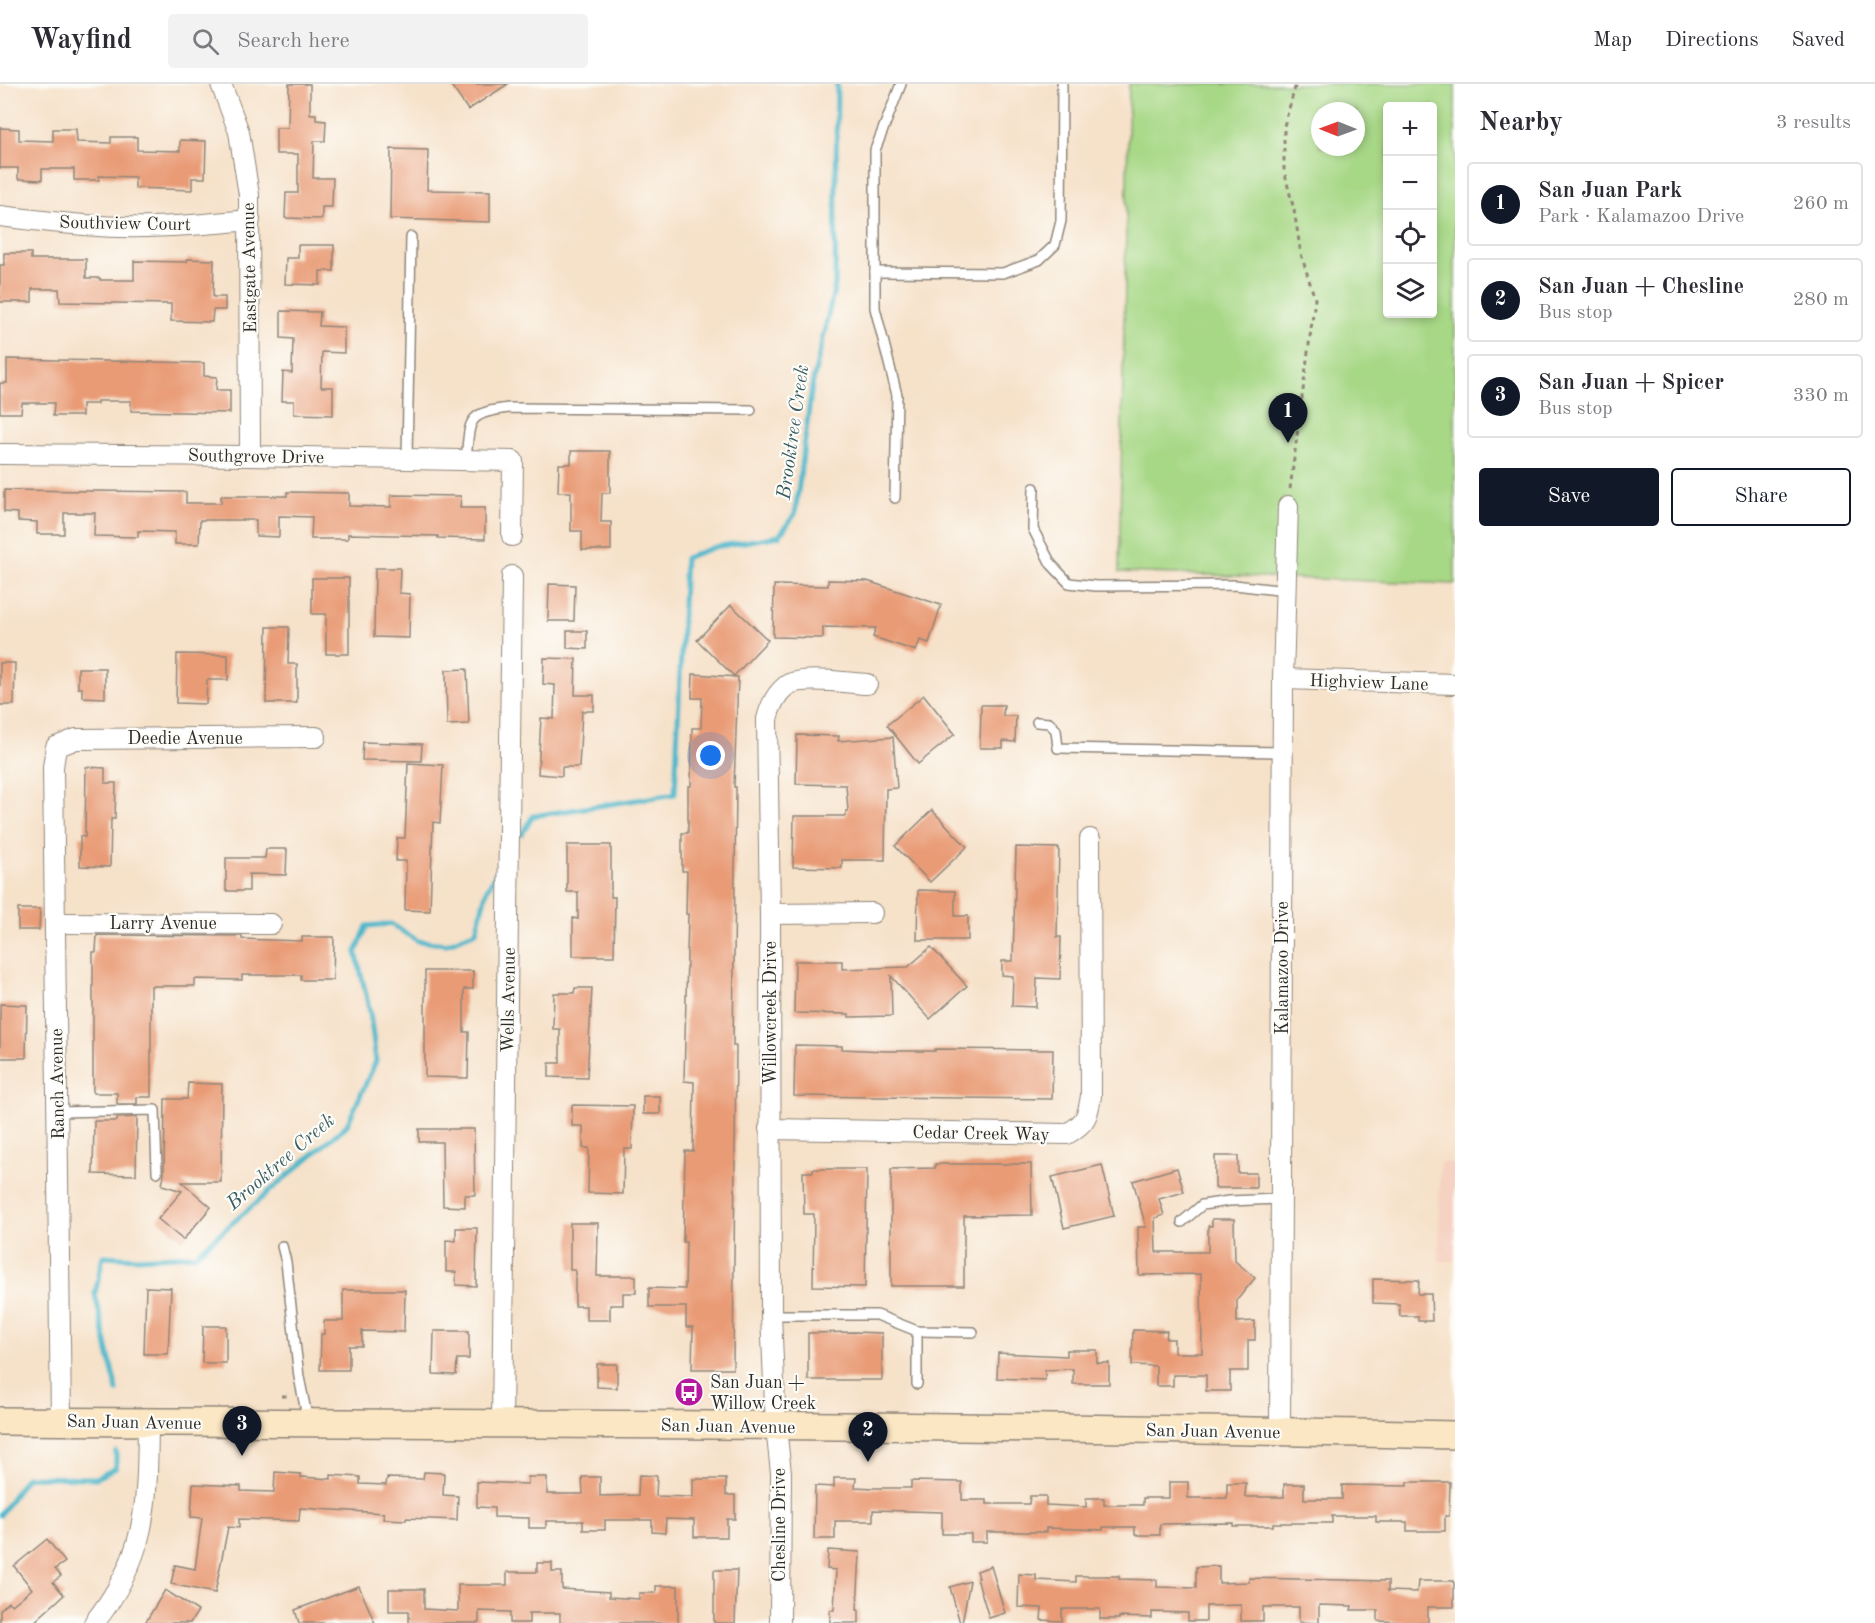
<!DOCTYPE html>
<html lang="en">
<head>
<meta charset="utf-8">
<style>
  body { margin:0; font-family:"Old Standard TT",serif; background:#f2f2f3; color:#2b2b33 }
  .controls { position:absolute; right:18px; top:18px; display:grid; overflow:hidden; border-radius:6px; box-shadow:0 3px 9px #0003 }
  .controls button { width:54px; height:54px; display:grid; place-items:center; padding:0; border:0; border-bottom:2px solid #e1e1e2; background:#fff; color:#2b2b33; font:30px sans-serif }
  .compass { position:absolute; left:1311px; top:18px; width:54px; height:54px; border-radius:50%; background:#fff; box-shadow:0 3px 9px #0003; rotate:271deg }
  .you { position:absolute; left:711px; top:672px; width:21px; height:21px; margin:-15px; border:4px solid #fff; border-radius:50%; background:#1a73e8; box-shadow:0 0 0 9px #1a73e833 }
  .badge { display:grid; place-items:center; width:39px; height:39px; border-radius:50%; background:#111827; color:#fff; font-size:20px; font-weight:700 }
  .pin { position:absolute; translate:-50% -50px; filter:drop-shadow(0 2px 3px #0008) }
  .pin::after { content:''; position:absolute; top:32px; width:21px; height:18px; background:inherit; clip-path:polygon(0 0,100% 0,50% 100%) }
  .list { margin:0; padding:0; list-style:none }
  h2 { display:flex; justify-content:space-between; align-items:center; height:78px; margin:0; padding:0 24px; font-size:26px }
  h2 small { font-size:20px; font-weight:400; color:#7c7c81 }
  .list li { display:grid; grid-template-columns:39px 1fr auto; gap:18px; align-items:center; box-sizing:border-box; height:84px; margin:0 12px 12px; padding:0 12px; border:2px solid #e1e1e2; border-radius:6px }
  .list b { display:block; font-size:22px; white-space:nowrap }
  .list p { margin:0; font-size:20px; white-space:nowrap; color:#7c7c81 }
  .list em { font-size:20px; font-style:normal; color:#7c7c81 }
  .actions { display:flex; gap:12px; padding:18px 24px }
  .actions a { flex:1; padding:14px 0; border:2px solid #111827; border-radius:6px; text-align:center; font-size:21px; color:#111827 }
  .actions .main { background:#111827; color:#fff }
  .icon { flex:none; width:33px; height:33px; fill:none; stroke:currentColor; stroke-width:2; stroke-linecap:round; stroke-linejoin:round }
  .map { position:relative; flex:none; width:1455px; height:1539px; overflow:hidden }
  header { display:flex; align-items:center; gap:36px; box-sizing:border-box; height:84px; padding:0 30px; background:#fff; border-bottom:2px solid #e1e1e2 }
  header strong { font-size:28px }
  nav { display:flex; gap:33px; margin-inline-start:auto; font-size:21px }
  .search { width:420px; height:54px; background:#f2f2f3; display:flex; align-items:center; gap:15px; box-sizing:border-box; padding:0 21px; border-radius:6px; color:#7c7c81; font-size:22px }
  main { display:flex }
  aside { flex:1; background:#fff }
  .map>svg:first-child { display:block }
  .built { fill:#f5d2c2 }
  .green { fill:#a7d886; stroke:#698258; stroke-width:1.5; fill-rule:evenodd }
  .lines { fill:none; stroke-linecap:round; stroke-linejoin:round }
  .stream { stroke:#4db7ca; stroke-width:5 }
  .building { fill:#e99b76 }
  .service-casing { stroke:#90867a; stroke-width:12 }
  .minor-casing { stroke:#90867a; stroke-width:22 }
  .secondary-casing { stroke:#90867a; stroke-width:30 }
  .path { stroke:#90867a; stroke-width:3; stroke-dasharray:4.5 4.5; stroke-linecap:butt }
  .service { stroke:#fff; stroke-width:9 }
  .minor { stroke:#fff; stroke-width:20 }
  .secondary { stroke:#fbe7c3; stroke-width:27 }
  .labels { text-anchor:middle; stroke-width:4.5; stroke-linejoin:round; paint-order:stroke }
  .street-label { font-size:18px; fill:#2b2b2b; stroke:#fdfcf7 }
  .poi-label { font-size:18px; fill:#2b2b2b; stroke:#fdfcf7; text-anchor:start }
  .water-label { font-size:20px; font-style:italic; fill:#375c63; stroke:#fdfcf7 }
</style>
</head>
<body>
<header>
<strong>Wayfind</strong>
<div class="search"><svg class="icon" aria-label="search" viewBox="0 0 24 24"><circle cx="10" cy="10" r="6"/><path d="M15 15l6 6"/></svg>Search here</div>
<nav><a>Map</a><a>Directions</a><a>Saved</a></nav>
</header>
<main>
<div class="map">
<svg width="1455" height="1539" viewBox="0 0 1455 1539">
  <rect width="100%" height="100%" fill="#fdfcf7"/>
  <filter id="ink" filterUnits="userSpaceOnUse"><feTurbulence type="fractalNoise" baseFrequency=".0167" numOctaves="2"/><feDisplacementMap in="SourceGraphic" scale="12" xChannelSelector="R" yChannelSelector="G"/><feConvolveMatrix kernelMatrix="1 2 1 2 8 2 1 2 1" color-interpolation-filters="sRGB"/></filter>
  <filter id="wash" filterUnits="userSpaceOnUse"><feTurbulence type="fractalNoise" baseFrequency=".008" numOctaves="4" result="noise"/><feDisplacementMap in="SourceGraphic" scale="24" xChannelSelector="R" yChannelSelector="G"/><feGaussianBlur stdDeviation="1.35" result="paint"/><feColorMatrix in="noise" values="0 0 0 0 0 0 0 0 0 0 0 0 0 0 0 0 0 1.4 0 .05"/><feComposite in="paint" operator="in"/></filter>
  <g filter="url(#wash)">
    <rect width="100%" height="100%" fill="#f6e1c9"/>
    <polygon class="built" points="1440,1079 1455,1079 1455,1177 1439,1177"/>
    <path class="green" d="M1129 0H1455V500L1119 488ZM1388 22H1432V230H1388ZM1320 27H1356V63H1320Z"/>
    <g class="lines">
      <g class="stream">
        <polyline points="522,750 533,732 675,710 685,474 715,463 779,452 795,430 812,302 835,201 837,0"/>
        <polyline points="117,1307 95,1210 103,1172 137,1174 195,1171 347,1041 376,977 370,928 356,868 367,842 391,840 418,857 446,860 476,848 487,805 498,787"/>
        <polyline points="0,1431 26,1393 96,1394 116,1384 116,1368"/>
      </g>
    </g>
    <g id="blocks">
      <g class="building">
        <polygon points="289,0 310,0 310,30 316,30 316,36 326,37 325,57 314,57 313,94 333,94 332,123 322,123 322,135 285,134 286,109 298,109 298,70 276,70 276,44 288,44"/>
        <polygon points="450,0 508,0 468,26"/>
        <polygon points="0,44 19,45 19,56 53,57 53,45 76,45 77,58 111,59 111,53 137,53 137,66 180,67 180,56 206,57 205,94 192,94 192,106 135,104 135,93 99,92 99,96 74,96 74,85 42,85 42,96 18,95 18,84 0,84"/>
        <polygon points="391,65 428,66 427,106 490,107 490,138 390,135"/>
        <polygon points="298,161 334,161 334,187 320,187 320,201 285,200 286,174 298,174"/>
        <polygon points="4,169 31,169 31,175 86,175 86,194 100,194 100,196 134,196 134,177 187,178 187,175 214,176 213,213 225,213 225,226 213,226 212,238 171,237 171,220 60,218 59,205 32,205 32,218 0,218 0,181 4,181"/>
        <polygon points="281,227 320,228 319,242 344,243 344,269 322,268 321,303 333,303 333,331 294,330 294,317 282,317 283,288 292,289 293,255 281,254"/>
        <polygon points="7,275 204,279 204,292 217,293 216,306 230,306 230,329 131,327 131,317 97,317 97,320 82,320 82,332 53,332 54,319 22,319 21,329 0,329 0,299 7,299"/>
        <polygon points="571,367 610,367 610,409 602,409 601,438 611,438 611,466 582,466 582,447 571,447 571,408 558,408 559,380 571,380"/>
        <polygon points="4,406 186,408 186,419 221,419 221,412 287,412 287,408 349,409 349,422 391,423 391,411 461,412 460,424 485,424 485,455 438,454 438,452 348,450 348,455 311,455 312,433 279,432 279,453 256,452 256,436 200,436 199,460 175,460 175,448 138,447 138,453 94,452 95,429 64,429 64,450 37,450 37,438 18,437 18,429 4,428"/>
        <polygon points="375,484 400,484 399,509 410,510 409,554 374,553"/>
        <polygon points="312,494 349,494 349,570 326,570 326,530 312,530"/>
        <polygon points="828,496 867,497 941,521 929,559 920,556 916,567 873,553 876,544 823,543 823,554 773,553 774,501 828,502"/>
        <polygon points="549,500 575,501 574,537 548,537"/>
        <polygon points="731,521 768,556 734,592 697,556"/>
        <polygon points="267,543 289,543 288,580 297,580 297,619 266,619"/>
        <polygon points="567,547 587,547 587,565 567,564"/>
        <polygon points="177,570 228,571 228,596 207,596 206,620 176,619"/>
        <polygon points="544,574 576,575 575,611 594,611 594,627 582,627 579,683 562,683 562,692 538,690 541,634 554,635 555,601 543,600"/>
        <polygon points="0,579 15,579 14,621 0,621"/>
        <polygon points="78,584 105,584 105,614 82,613 82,604 78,604"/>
        <polygon points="467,585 469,640 447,641 446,586"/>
        <polygon points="693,590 738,593 734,703 736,703 733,962 736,962 733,1285 692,1285 693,1243 686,1243 686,1223 649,1223 649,1204 685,1205 686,1158 683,1158 685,1067 693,1067 694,998 684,997 688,830 686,830 687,787 682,787 682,749 688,749 688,702 691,702 692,644 701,644 702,614 692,614"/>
        <polygon points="924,611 955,650 918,680 887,641"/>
        <polygon points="981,621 1004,621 1003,632 1016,632 1015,658 1003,657 1003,664 980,664"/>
        <polygon points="797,651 839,652 838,657 893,653 897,704 886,705 885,776 842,776 842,784 793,783 794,732 846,732 846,727 848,727 846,701 796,700"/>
        <polygon points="363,658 422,660 421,677 362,676"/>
        <polygon points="408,679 443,681 440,739 433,738 430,827 405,826 406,777 396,777 397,754 405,754"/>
        <polygon points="86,683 105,684 105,699 116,699 115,735 111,735 110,783 80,782 80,752 85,753"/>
        <polygon points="932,726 967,763 930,798 895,762"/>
        <polygon points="567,761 611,761 611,813 615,813 614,872 573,872 573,834 578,835 578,808 567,808"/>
        <polygon points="1016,763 1059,764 1057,853 1061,853 1060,895 1037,894 1036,923 1012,922 1013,892 1002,891 1002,877 1013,877"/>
        <polygon points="266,765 287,765 286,791 249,790 249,807 226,807 226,774 265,774"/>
        <polygon points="918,806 955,807 955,832 968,832 968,856 917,856"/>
        <polygon points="18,825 40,825 39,846 18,846"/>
        <polygon points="97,851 242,852 242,855 302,857 302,853 334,853 333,896 301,896 301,891 242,891 242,896 195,895 195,902 151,902 151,1013 137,1013 137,1020 117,1020 117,1009 93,1009 93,868 96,868"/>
        <polygon points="931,863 967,902 930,935 891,892 892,932 849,933 849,930 794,929 795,877 842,877 842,885 908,883"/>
        <polygon points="425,887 473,887 473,905 464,905 464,948 469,948 468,994 425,993"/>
        <polygon points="575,904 592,904 587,994 549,993 549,979 560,979 560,945 553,945 554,909 574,909"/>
        <polygon points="0,920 27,921 26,974 0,974"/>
        <polygon points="795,961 842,962 842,965 885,967 935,967 935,965 1053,966 1052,1015 794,1012"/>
        <polygon points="188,999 222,1000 221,1098 182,1098 211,1123 183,1156 158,1135 182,1107 162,1101 164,1091 165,1015 187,1015"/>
        <rect x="643" y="1012" width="17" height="18"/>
        <polygon points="572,1021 633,1022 632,1065 624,1065 623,1110 588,1109 589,1064 583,1064 583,1042 572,1042"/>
        <polygon points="137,1033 136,1091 93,1090 94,1037 117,1037 117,1034"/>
        <polygon points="419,1045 474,1045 475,1111 465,1111 465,1123 443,1122 442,1058 419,1058"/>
        <polygon points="1215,1072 1238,1072 1238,1089 1256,1089 1256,1104 1215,1104"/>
        <polygon points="935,1080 1031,1080 1032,1131 964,1132 964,1202 891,1202 891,1085 935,1084"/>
        <polygon points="1102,1081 1114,1132 1064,1144 1052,1093"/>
        <polygon points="1177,1084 1184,1108 1159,1115 1164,1131 1155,1134 1156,1168 1208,1168 1208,1142 1212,1142 1212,1135 1234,1135 1235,1177 1255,1194 1237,1216 1237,1238 1255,1237 1255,1256 1248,1256 1248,1287 1230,1287 1230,1307 1206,1307 1206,1291 1173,1291 1173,1302 1156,1302 1156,1282 1132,1281 1133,1246 1167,1247 1166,1255 1174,1255 1174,1269 1202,1269 1201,1190 1139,1191 1138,1143 1146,1143 1133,1097"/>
        <polygon points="813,1085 867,1085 865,1203 813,1202 814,1130 804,1130 803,1088 813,1088"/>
        <polygon points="570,1139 598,1139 597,1192 636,1192 636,1209 623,1209 623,1221 610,1221 610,1236 586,1236 586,1222 575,1222 575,1186 570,1186"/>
        <polygon points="456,1144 477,1144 476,1202 456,1201 456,1188 446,1188 446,1156 456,1157"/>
        <polygon points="1373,1195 1419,1196 1418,1210 1431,1210 1432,1237 1418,1237 1418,1232 1400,1232 1399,1220 1373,1219"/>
        <polygon points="146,1203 171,1204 168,1270 144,1270"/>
        <polygon points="343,1206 405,1206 404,1248 362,1247 362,1262 349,1262 349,1286 320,1286 321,1250 324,1250 324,1237 343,1237"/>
        <polygon points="203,1242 226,1242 226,1279 202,1279"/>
        <polygon points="434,1247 469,1247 469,1275 457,1275 456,1291 433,1290"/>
        <polygon points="854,1248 882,1249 882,1296 808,1296 808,1249"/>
        <polygon points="1067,1266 1097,1266 1097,1279 1109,1279 1109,1300 1073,1300 1073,1285 1045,1286 1045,1296 997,1294 998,1269 1067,1272"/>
        <polygon points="597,1280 617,1280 617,1304 597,1303"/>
        <polygon points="275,1388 301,1390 301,1393 331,1395 331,1391 360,1393 360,1400 386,1401 387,1394 423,1395 424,1388 444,1389 443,1411 458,1412 457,1436 406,1434 406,1436 383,1435 384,1429 300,1424 299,1437 239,1435 239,1444 228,1443 215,1509 171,1500 175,1481 195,1485 202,1434 191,1433 193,1400 241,1402 241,1407 274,1408"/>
        <polygon points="639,1391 657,1392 656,1412 693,1413 693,1395 726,1395 726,1411 735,1411 735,1435 727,1435 727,1453 694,1453 694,1436 666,1435 665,1449 652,1448 652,1436 605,1436 605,1446 583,1446 583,1437 546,1437 546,1444 529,1444 529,1434 494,1433 494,1424 477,1423 477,1398 528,1400 528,1393 547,1393 547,1410 583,1410 582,1393 600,1393 600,1412 638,1411"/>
        <polygon points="834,1394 856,1394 855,1403 874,1404 911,1404 911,1397 962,1398 962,1416 987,1416 987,1420 1029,1420 1030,1412 1046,1412 1046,1421 1086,1423 1086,1414 1104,1414 1104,1421 1143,1421 1143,1414 1169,1414 1169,1398 1188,1398 1188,1414 1227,1414 1227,1399 1246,1399 1245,1413 1284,1413 1284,1400 1304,1400 1304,1415 1342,1415 1342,1401 1407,1402 1407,1398 1450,1398 1449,1432 1445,1432 1445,1447 1407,1447 1407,1438 1376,1438 1376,1432 1332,1432 1332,1439 1273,1439 1273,1442 1233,1442 1233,1439 1160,1440 1160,1451 1135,1451 1135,1443 1103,1443 1103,1446 1046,1444 1046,1448 987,1448 987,1458 971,1458 971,1450 942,1450 942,1428 873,1426 873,1437 835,1437 835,1455 814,1455 815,1402 834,1403"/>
        <polygon points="47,1455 65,1478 55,1485 61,1492 53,1498 64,1511 33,1539 0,1539 0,1526 8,1518 12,1521 32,1505 14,1482"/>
        <polygon points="828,1466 860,1468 857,1526 859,1526 859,1539 830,1539 830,1526 834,1526 836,1486 827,1485"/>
        <polygon points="537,1479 552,1479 552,1488 562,1488 562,1505 609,1508 609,1513 639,1515 639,1509 656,1509 656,1502 678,1502 678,1539 560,1539 560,1529 529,1529 529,1539 510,1539 510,1528 479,1527 479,1539 409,1539 409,1527 389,1527 389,1505 424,1505 424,1525 458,1527 458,1501 507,1501 507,1488 537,1488"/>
        <polygon points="991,1482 1005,1529 989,1534 977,1494 979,1494 977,1487"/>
        <polygon points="1219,1482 1219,1499 1249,1498 1249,1494 1388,1497 1388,1507 1417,1508 1418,1497 1454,1497 1454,1523 1428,1523 1428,1539 1378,1537 1378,1526 1351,1526 1352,1522 1319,1521 1319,1539 1299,1538 1299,1523 1263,1523 1263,1537 1241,1537 1241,1521 1206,1522 1206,1537 1188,1537 1188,1529 1152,1528 1152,1534 1119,1533 1119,1535 1100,1535 1100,1525 1062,1525 1062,1537 1041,1536 1042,1524 1018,1523 1019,1490 1036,1491 1036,1496 1076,1498 1076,1492 1119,1492 1119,1495 1157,1496 1157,1503 1196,1504 1196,1483"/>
        <polygon points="714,1486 737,1486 735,1539 714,1539"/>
        <polygon points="970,1497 962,1539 960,1539 950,1503"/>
        <polygon points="359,1502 375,1539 299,1539 295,1526"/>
        <polygon points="165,1506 198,1527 190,1539 145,1539"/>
      </g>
    </g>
  </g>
  <g filter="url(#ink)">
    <use href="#blocks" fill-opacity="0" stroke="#90867a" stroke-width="1.5"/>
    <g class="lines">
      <g class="service-casing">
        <g id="service">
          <polyline points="875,188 1003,189 1039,176 1055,161 1061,137 1062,0"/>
          <polyline points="407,375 411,153"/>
          <path d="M466 376C470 336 466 329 509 324L751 326"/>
          <polyline points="1034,404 1033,445 1051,480 1069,499 1096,502 1235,501 1286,507"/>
          <polyline points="895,414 897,311 875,224 875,66 901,0"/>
          <polyline points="1037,638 1049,639 1056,646 1058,664 1283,668"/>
          <polyline points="57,1028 155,1026 157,1088"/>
          <polyline points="1182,1138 1202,1121 1229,1117 1281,1115"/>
          <polyline points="282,1162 286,1178 299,1293 308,1337"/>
          <polyline points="771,1231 877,1231 917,1247 973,1248"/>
          <polyline points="917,1300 917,1247"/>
        </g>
      </g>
      <g class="minor-casing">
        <g id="minor">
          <polyline points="221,0 239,48 249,111 250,372"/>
          <path d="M0 132C40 137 80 142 120 143 164 144 207 140 250 136"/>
          <polyline points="0,370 250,372 513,377 512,452"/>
          <polyline points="1283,595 1455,600"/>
          <polyline points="770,830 872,829"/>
          <polyline points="55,839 271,840"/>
          <path d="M769 1045 1067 1050C1086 1039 1088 1032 1091 1012L1090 755"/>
          <polyline points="61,1337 53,683 56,663 76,655 316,653"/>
          <polyline points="502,1340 512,492"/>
          <polyline points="1280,1347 1283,595 1288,422"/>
          <path d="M94 1539C148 1471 147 1421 148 1339"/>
          <path d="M780 1539 781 1389 776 1343 771 1231 770 830 767 635C770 623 776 610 786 602 800 591 848 599 867 600"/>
        </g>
      </g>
      <g class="secondary-casing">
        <path id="secondary" d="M0 1337C485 1340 970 1340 1455 1351"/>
      </g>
      <g class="path">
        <polyline points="1290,405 1315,215 1301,170 1294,126 1284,87 1284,42 1296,0"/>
        <polyline points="282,1312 291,1312"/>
      </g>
      <use href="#service" class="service"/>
      <use href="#minor" class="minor"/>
      <use href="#secondary" class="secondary"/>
    </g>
  </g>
  <defs>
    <g id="bus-disc" transform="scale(1.5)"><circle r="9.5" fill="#b5179e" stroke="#fdfcf7"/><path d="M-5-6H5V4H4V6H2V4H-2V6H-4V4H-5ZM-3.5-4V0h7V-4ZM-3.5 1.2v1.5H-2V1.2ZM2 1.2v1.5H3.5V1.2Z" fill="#fff"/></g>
  </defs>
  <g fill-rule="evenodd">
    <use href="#bus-disc" x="689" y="1308"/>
  </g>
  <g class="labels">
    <g class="street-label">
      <text transform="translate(125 139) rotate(1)" y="6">Southview Court</text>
      <text transform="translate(249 184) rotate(-91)" y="6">Eastgate Avenue</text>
      <text transform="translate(256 372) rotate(1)" y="6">Southgrove Drive</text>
      <text transform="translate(1369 598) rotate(2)" y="6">Highview Lane</text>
      <text x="185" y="660">Deedie Avenue</text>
      <text x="163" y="845">Larry Avenue</text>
      <text transform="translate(1282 884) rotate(-90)" y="6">Kalamazoo Drive</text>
      <text transform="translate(508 916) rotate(-89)" y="6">Wells Avenue</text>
      <text transform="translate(770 929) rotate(-90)" y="6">Willowcreek Drive</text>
      <text transform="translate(57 1000) rotate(-91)" y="6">Ranch Avenue</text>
      <text transform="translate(981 1049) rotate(1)" y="6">Cedar Creek Way</text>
      <text transform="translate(134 1338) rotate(1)" y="6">San Juan Avenue</text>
      <text transform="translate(728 1342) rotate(1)" y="6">San Juan Avenue</text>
      <text transform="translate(1213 1347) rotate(1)" y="6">San Juan Avenue</text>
      <text transform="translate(779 1441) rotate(-90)" y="6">Chesline Drive</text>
    </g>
    <g class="poi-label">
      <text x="710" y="1304">San Juan +<tspan x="710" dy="21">Willow Creek</tspan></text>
    </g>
    <g class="water-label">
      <text transform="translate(792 348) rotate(-82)" y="7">Brooktree Creek</text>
      <text transform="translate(280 1077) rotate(-41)" y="7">Brooktree Creek</text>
    </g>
  </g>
</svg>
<div class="controls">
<button>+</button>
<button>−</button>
<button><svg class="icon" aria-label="locate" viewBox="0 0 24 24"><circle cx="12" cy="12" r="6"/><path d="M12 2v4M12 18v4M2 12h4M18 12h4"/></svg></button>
<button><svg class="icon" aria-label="layers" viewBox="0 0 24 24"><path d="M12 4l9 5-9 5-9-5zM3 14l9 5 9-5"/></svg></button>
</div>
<svg class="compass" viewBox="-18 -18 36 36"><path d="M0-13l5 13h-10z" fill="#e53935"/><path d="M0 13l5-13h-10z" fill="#7c7c81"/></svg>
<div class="you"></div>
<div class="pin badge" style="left:1288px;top:359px">1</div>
<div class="pin badge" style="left:868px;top:1378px">2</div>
<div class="pin badge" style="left:242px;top:1372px">3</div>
</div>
<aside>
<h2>Nearby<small>3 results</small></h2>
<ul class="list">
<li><span class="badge">1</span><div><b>San Juan Park</b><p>Park · Kalamazoo Drive</p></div><em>260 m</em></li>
<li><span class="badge">2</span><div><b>San Juan + Chesline</b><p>Bus stop</p></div><em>280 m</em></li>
<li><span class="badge">3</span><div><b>San Juan + Spicer</b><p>Bus stop</p></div><em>330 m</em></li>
</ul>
<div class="actions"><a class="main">Save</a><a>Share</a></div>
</aside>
</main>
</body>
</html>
